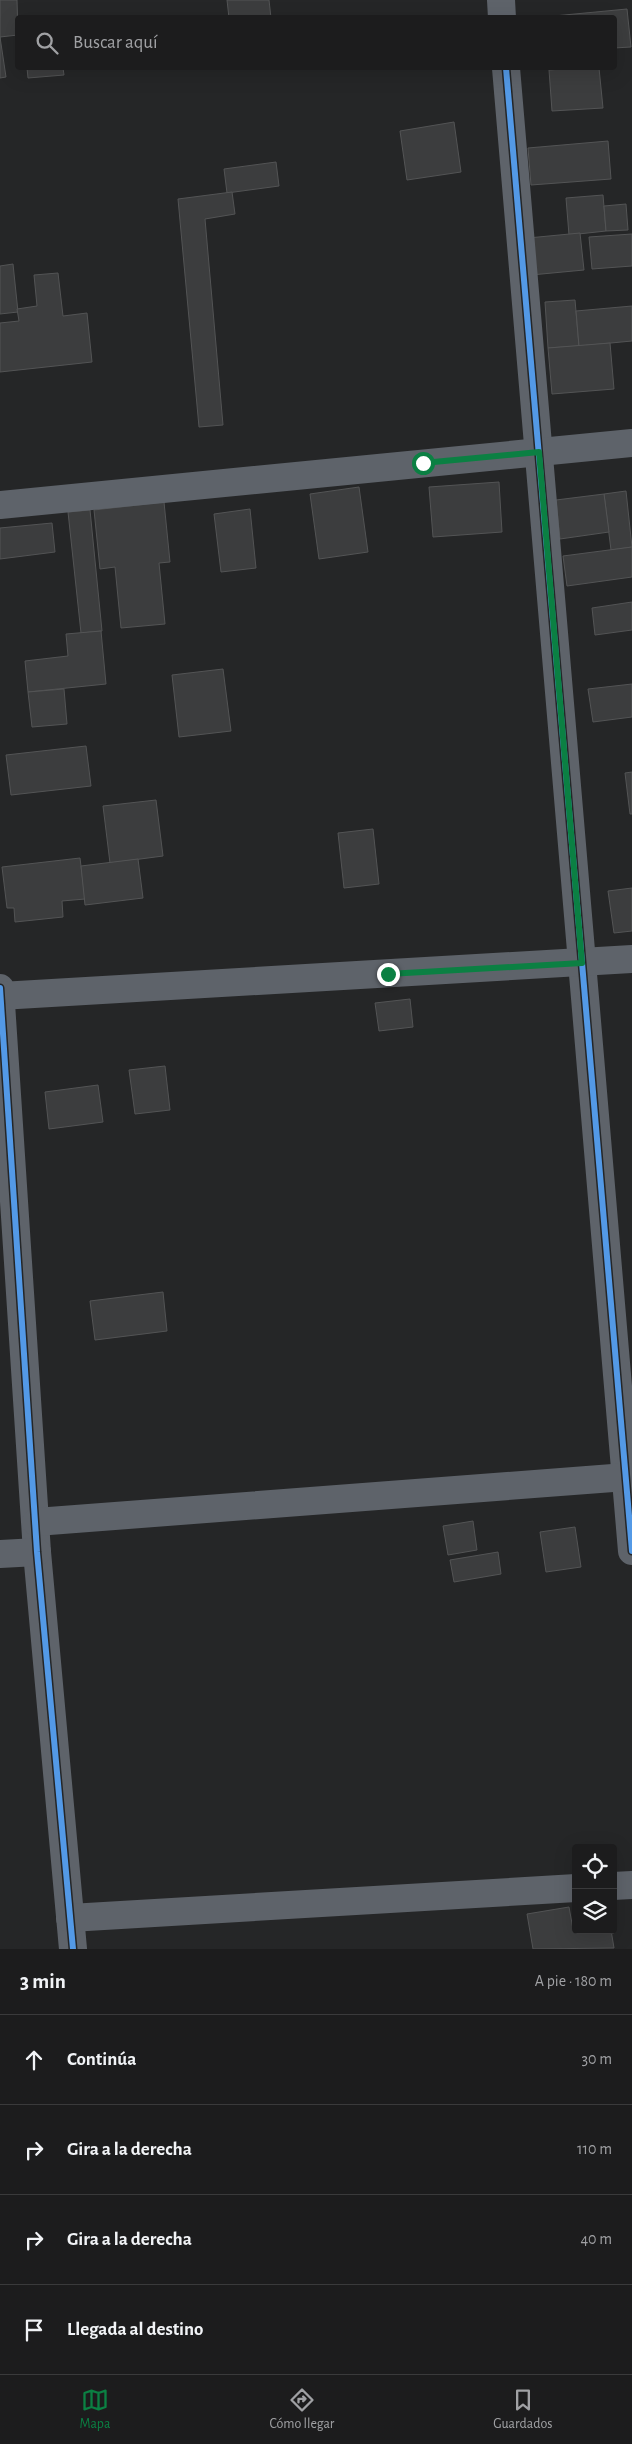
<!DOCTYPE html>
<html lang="es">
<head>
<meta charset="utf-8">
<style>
  body { margin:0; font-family:"Alegreya Sans",sans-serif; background:#29292a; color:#f1f3f6 }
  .controls { position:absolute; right:15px; bottom:15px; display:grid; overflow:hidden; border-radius:5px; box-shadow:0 5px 20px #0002 }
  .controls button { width:45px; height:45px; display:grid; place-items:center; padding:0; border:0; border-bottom:1px solid #3a3a3b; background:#1c1c1d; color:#f1f3f6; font:25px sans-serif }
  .stop { position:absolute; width:15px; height:15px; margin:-11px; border:4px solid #0b8043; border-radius:50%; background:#fff }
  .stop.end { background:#0b8043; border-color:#fff; box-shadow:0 1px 5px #0008 }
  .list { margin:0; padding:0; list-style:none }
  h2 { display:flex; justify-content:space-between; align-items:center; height:65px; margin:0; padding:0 20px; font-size:21px }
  h2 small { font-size:16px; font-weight:400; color:#a0a1a4 }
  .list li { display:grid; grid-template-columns:32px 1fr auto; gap:15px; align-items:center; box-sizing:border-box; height:90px; padding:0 20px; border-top:1px solid #3a3a3b }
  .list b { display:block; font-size:19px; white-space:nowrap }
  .list em { font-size:16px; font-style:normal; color:#a0a1a4 }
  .icon { flex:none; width:28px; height:28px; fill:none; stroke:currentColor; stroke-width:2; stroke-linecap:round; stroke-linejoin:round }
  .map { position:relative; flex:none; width:632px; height:1949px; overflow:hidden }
  .search { position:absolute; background:#1c1c1d; box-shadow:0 5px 20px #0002; left:15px; right:15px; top:15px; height:55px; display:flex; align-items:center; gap:12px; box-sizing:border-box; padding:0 18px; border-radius:5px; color:#a0a1a4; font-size:19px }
  .sheet { height:425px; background:#1c1c1d }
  nav { display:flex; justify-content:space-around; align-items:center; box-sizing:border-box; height:70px; border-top:1px solid #3a3a3b; background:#1c1c1d; font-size:14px; color:#a0a1a4 }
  nav a { display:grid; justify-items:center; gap:2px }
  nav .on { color:#0b8043 }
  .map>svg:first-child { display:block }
  .building { fill:#3c3d3e; stroke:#535455 }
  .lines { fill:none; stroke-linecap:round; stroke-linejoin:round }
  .minor { stroke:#5e636a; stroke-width:28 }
  .cycleway-casing { stroke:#242628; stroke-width:9 }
  .cycleway { stroke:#5399e6; stroke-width:6 }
  .route { stroke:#0b8043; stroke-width:6 }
</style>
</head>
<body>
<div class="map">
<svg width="632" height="1949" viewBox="0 0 632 1949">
  <rect width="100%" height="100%" fill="#252627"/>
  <g class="building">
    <polygon points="0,0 17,0 18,35 0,37"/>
    <polygon points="227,0 269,0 271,18 229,18"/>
    <polygon points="627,9 631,47 614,48 614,18 533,18"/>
    <polygon points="0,37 6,77 0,78"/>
    <polygon points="27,68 63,68 64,75 28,78"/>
    <polygon points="575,68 599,68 603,108 552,111 549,70"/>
    <polygon points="454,122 461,172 407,180 400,131"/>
    <polygon points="608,141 611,179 531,185 528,148"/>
    <polygon points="276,162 279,186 227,193 224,169"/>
    <polygon points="232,192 235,214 205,219 223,425 199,427 178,199"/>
    <polygon points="603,195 606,231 569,235 566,198"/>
    <polygon points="626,204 628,230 606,231 604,206"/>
    <polygon points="580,233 584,270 531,275 528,238"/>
    <polygon points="632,234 632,266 592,269 589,237"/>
    <polygon points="13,264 18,312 0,314 0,266"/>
    <polygon points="58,273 63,316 87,313 92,362 0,372 0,323 19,321 17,309 37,306 34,275"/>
    <polygon points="575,300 579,346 548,348 545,302"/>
    <polygon points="632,306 632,341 579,346 576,311"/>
    <polygon points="610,343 614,389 552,394 548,348"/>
    <polygon points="499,482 502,532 433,537 429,487"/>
    <polygon points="359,487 368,552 319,559 310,494"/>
    <polygon points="626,491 632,547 611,550 604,494"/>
    <polygon points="604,494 609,532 560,539 556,500"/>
    <polygon points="164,502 170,562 159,563 165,624 121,628 115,567 100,569 94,510"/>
    <polygon points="250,509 256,568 221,572 214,514"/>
    <polygon points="90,510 102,631 81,633 68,512"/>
    <polygon points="52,523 55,552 0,559 0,528"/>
    <polygon points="632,547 632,577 567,586 563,556"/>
    <polygon points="632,602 632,630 595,635 592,608"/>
    <polygon points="101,631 106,684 28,692 25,661 68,656 66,634"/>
    <polygon points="223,669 231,731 179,737 172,675"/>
    <polygon points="632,684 632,717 593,722 588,689"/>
    <polygon points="64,689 67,724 32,727 28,692"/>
    <polygon points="86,746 91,786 11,795 6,755"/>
    <polygon points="632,772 632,814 630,814 625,773"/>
    <polygon points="156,800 163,856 110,863 103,806"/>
    <polygon points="373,829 379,884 344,888 338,833"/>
    <polygon points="80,858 85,899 62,901 63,917 15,922 14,908 7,908 2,867"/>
    <polygon points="138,859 143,898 85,905 81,866"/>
    <polygon points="632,888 632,931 614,933 608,891"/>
    <polygon points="410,999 413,1027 379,1031 375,1003"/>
    <polygon points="165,1066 170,1110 135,1114 129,1070"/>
    <polygon points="98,1085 103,1122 49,1129 45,1092"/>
    <polygon points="163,1292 167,1331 95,1340 90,1301"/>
    <polygon points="473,1521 477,1550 448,1555 443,1526"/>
    <polygon points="575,1527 581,1567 546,1572 540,1532"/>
    <polygon points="498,1552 501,1574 454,1582 450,1560"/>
    <polygon points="569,1907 573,1929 611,1930 614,1948 533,1949 527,1914"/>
  </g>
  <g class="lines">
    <g class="minor">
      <polyline points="501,0 502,18"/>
      <polyline points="506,68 632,1551"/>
      <polyline points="0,505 632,443"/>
      <polyline points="0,988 37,1552 73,1949"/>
      <polyline points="0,996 632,959"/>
      <polyline points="36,1522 626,1477"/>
      <polyline points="0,1554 37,1552"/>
      <polyline points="613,1886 632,1885"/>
      <polyline points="70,1918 576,1888"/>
    </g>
    <g class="cycleway-casing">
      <g id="cycleway">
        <polyline points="506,68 632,1551"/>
        <polyline points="0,988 37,1552 73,1949"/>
      </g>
    </g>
    <use href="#cycleway" class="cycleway"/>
  </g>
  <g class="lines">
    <polyline class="route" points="388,974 582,963 539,452 423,463"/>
  </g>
</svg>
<div class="controls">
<button><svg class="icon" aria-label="locate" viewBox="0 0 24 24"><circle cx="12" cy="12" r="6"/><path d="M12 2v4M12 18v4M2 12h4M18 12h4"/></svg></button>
<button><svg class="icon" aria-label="layers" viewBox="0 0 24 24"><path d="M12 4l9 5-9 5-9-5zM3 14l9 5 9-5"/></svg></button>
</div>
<div class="stop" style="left:423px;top:463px"></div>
<div class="stop end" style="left:388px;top:974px"></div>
<div class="search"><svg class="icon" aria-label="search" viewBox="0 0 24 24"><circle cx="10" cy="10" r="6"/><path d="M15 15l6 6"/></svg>Buscar aquí</div>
</div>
<section class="sheet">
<h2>3 min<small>A pie · 180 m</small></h2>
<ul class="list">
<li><svg class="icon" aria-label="ahead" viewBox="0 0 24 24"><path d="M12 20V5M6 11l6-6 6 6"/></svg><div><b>Continúa</b></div><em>30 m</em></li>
<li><svg class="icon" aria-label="right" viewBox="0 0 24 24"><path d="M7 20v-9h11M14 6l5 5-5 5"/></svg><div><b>Gira a la derecha</b></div><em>110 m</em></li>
<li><svg class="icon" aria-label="right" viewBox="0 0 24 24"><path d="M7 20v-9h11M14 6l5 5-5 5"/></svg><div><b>Gira a la derecha</b></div><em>40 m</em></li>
<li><svg class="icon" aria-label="arrive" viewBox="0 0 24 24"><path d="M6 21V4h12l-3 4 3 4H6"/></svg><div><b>Llegada al destino</b></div></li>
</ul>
</section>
<nav>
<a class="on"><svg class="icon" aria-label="map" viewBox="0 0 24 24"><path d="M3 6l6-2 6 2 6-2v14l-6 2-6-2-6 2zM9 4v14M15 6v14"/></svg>Mapa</a>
<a><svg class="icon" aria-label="directions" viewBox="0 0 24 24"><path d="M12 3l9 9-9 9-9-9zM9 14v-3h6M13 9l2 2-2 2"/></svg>Cómo llegar</a>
<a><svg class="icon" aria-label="saved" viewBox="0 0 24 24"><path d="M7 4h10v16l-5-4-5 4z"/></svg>Guardados</a>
</nav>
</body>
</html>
